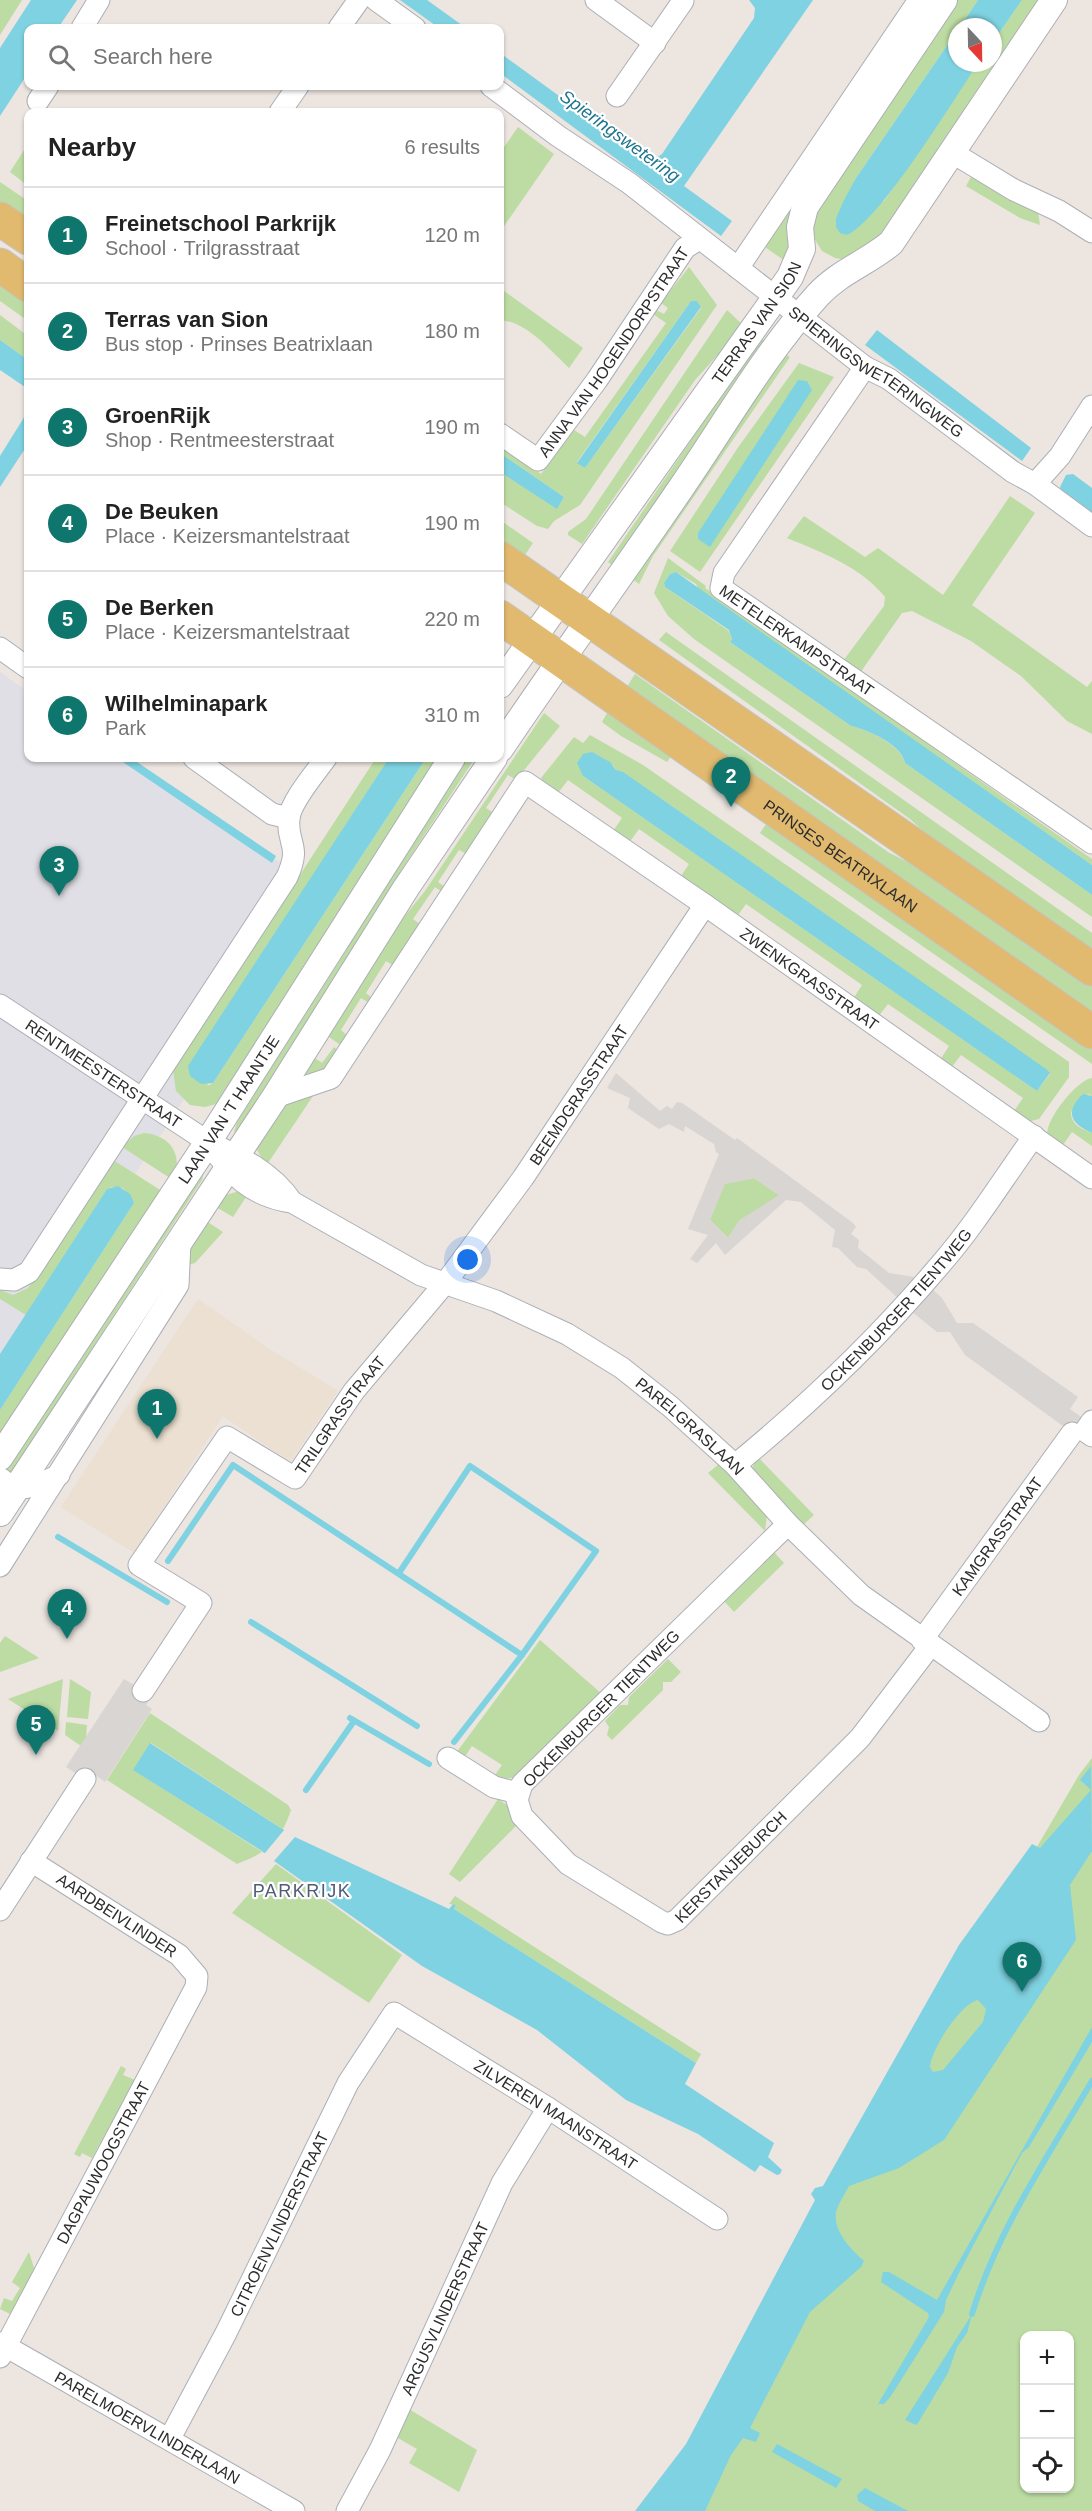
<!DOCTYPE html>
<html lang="en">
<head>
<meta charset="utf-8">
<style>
  body { margin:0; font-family:Arial,sans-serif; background:#f6f6f6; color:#222 }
  .controls { position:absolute; right:18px; bottom:18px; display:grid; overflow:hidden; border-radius:12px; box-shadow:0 2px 4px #0004 }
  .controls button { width:54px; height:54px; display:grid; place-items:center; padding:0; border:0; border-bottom:2px solid #e0e0e0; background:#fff; color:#222; font:30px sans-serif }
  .compass { position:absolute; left:948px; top:18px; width:54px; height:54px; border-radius:50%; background:#fff; box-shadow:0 2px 4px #0004; rotate:158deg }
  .you { position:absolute; left:468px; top:1260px; width:21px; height:21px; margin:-15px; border:4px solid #fff; border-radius:50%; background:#1a73e8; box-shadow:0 0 0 9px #1a73e833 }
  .badge { display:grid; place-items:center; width:39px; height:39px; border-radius:50%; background:#0f766e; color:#fff; font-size:20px; font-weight:700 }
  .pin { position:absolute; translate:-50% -50px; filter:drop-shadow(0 2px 3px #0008) }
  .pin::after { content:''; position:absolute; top:32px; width:21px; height:18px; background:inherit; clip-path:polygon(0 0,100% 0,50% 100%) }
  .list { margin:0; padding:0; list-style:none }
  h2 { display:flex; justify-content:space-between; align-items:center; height:78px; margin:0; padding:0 24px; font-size:26px }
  h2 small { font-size:20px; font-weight:400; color:#767676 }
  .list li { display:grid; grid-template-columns:39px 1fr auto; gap:18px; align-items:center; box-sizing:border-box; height:96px; padding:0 24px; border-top:2px solid #e0e0e0 }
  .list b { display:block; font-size:22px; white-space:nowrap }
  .list p { margin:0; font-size:20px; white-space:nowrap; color:#767676 }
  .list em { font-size:20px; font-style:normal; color:#767676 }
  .icon { flex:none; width:33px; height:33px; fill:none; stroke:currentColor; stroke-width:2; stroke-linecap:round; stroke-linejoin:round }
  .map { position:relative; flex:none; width:1092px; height:2511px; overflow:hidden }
  .search { position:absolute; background:#fff; box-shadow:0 2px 4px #0004; left:24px; top:24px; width:480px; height:66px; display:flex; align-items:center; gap:15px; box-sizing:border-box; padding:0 21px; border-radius:12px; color:#767676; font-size:22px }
  .panel { position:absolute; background:#fff; box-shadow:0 2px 4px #0004; left:24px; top:108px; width:480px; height:654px; border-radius:12px }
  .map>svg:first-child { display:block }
  .industrial { fill:#e0dfe5 }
  .education { fill:#ebe0d1 }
  .green { fill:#bddca3; fill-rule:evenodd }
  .plaza { fill:#d8d5d2; fill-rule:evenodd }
  .water { fill:#7fd2e1; fill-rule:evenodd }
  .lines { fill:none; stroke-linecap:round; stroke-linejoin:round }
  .stream { stroke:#7fd2e1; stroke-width:6 }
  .minor-casing { stroke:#acafb6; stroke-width:23 }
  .tertiary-casing { stroke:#acafb6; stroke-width:28 }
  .primary-casing { stroke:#c4c4c4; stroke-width:35 }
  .minor { stroke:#fff; stroke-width:21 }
  .tertiary { stroke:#fff; stroke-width:26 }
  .primary { stroke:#e1ba70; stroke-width:33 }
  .labels { text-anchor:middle; stroke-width:4.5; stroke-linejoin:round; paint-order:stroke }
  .street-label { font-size:16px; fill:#2c2c2c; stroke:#fff }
  .water-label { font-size:18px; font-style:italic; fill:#1d748e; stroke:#fff }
  .neighbourhood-label { font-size:18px; letter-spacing:1.5px; fill:#515c77; stroke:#fff }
</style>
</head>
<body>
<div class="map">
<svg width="1092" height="2511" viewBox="0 0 1092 2511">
  <rect width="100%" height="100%" fill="#ece5e0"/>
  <polygon class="industrial" points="0,672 28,692 28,758 126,758 321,890 0,1380"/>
  <polygon class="education" points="198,1299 268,1348 338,1391 290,1462 223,1416 134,1553 61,1507"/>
  <g class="green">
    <polygon points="0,0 22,0 0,35"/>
    <polygon points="951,0 978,0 960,27 957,27 957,31 856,178 836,218 884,201 978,63 993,63 993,42 1022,0 1050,0 881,240 848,260 835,258 822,251 812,235 813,205"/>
    <polygon points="518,127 554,154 500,232 500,153"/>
    <polygon points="28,144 28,186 10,172"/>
    <polygon points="808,173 788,263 762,245"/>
    <polygon points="972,175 1038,212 1040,225 1020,218 966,186"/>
    <polygon points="0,182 28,201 28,227 0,208"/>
    <path d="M689 267 717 305 580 505 554 521 548 529 537 526 500 502V472L557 508 564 497 500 453V446L541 474 574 430 585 437 666 323 653 314 656 310 664 314 668 308 661 303ZM691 301H697L701 308 585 468 577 462Z"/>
    <polygon points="0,277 28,297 28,321 0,301"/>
    <path d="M500 288 583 348 569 368C550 350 527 322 500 320Z"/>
    <polygon points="727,310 744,326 695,380 582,544 568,535 568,532 586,519"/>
    <polygon points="0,315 28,336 28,360 0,340"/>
    <polygon points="756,335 771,345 615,567 608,562 720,398"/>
    <polygon points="780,351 790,357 653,556 639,584 631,578"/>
    <polygon points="799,363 834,377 700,572 670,551 739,446"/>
    <path d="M1010 496 1035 513 972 605 1087 687 1092 681V734L1067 721 1021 676 971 641 912 611 902 613 860 673 843 661 884 606 885 597C861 567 821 552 787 538L804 516 865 557 878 548 943 595Z"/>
    <polygon points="500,520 533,543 523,558 500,541"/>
    <path d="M668 558 706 586 705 588 1092 859V865L699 590 696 584 676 572 670 574 664 583 665 587 729 631 732 639 730 642 851 726C868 730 900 744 905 763L1092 895V917L694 639 668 616 654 593Z"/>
    <polygon points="666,632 1092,933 1092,956 958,863 910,819 659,640"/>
    <polygon points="635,674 888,852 962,890 1092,982 1092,1017 625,690"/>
    <polygon points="610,708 672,755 667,762 621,736 602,722"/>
    <polygon points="544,713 560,726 516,780 508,775 486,808 494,813 467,854 459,850 438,882 445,887 442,892 435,887 413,919 421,925 394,966 386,961 366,993 372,998 369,1003 361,998 341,1030 348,1036 342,1046 329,1037 315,1058 322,1063 334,1047 339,1051 324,1069 293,1085 378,949 425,891"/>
    <path d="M590 735 643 765 1069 1062V1077L1039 1119 1027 1122 1014 1111 1023 1098 961 1055 951 1068 940 1060 949 1046 888 1004 878 1017 853 999 862 985 746 904 736 918 679 879 689 864 639 829 629 843 613 831 622 818 568 780 558 793 544 784 541 778 574 737 583 743ZM613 765 616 770 659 797 1050 1074 1037 1091 583 776Z"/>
    <polygon points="376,758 389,758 308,884 207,1086 213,1083 426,758 446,758 220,1103 205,1107 190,1105 176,1091 173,1070"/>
    <polygon points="463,758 475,758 402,869 369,935 240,1130 234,1132 237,1122 346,951 387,873"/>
    <polygon points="768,821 1092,1044 1092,1064 760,833"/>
    <path d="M1092 1078V1096L1088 1094 1071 1112C1071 1125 1082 1129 1092 1133V1146L1072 1132 1063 1145 1048 1136C1043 1122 1078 1079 1092 1078Z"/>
    <polygon points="311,1092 315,1093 266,1166 256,1148 271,1113"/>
    <path d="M144 1133C170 1135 184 1155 173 1180L122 1147 134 1136Z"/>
    <polygon points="113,1160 165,1193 0,1445 0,1410 134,1203 123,1188 112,1187 107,1189 26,1315 0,1299 0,1290 13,1295 28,1288"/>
    <polygon points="204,1171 202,1180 69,1384 50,1425 12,1475 5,1470 4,1465"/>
    <polygon points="754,1178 779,1195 774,1201 740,1220 728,1238 710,1220 724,1184"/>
    <polygon points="239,1191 248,1194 233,1217 211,1204 217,1198"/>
    <polygon points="203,1219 223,1232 195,1263 185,1266 187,1250"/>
    <polygon points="757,1456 814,1515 803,1525 756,1478 752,1469"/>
    <polygon points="719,1464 767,1515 765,1531 708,1473"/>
    <polygon points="773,1551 784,1563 734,1612 724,1601"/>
    <polygon points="5,1636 39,1658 0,1672 0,1643"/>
    <polygon points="540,1640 602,1694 516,1777 505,1779 495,1775 502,1765 472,1746 464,1758 456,1753"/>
    <polygon points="668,1659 681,1672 671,1682 663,1682 663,1690 612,1740 607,1735 609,1727 605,1721 620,1705 628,1705 629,1697"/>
    <polygon points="63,1679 58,1731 8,1699"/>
    <polygon points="70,1679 91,1692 88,1719 67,1717"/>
    <path d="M150 1713 288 1805 291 1810C280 1842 268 1852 237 1864L107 1780ZM151 1743 284 1830 264 1853 134 1770Z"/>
    <polygon points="66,1722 87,1725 86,1739 81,1746 65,1735"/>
    <path d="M1092 1758V2511H649L1079 1775ZM1024 2336H1070V2488H1024Z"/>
    <polygon points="498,1799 507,1805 517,1825 460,1882 449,1874"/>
    <polygon points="276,1864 402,1955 369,2003 232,1913"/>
    <polygon points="455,1896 701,2054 696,2063 454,1909 456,1905 449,1904"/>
    <polygon points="121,2066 126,2069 123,2075 135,2080 92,2158 82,2153 80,2157 74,2154"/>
    <polygon points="29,2252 35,2271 10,2314 0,2309 4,2298 12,2301 20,2288 12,2282"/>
    <polygon points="407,2408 477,2450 459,2492 409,2463 417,2449 396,2437"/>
  </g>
  <g class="plaza">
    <path d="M616 1073 660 1111 667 1106 672 1109 677 1102 682 1103 735 1140 737 1138 853 1223 856 1227 851 1234 859 1240 858 1248 889 1273 914 1277 917 1280 900 1300 866 1269 857 1267 838 1248 832 1247 835 1230 801 1202 786 1200 725 1255 716 1243 697 1263 690 1259 708 1235 688 1229 719 1154 716 1152 714 1144 685 1126 684 1132 669 1124 659 1129 628 1108 630 1098 607 1088ZM754 1178 779 1195 740 1220 728 1238 710 1220 725 1184Z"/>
    <polygon points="931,1288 942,1298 957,1323 973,1323 1078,1397 1070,1409 1087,1421 1077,1436 965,1355 950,1332 937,1332 911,1311"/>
    <polygon points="124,1679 152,1696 146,1705 152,1709 105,1782 97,1776 91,1783 66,1767"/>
  </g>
  <g class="water">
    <polygon points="31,0 77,0 58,28 28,28 28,73 0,116 0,48"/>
    <polygon points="400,0 427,0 466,28 439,28"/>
    <polygon points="749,0 813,0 684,186 732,221 721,236 500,73 500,53 647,160 653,160 662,154 754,18 755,8"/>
    <polygon points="978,0 1022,0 993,42 993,27 960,27"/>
    <path d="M957 31V63H978C955 98 879 222 847 235L840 233 836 227V218L844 200 856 178Z"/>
    <polygon points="691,301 697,301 701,307 585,468 577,463"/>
    <polygon points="877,330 1031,448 1022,461 865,345"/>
    <polygon points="0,340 28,360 28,389 0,370"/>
    <polygon points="798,380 807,381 812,390 710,547 698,539 698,533"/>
    <polygon points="28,411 28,444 0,487 0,456"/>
    <polygon points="500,453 564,497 557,509 500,472"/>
    <polygon points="1073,474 1092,488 1092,517 1064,497 1060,487 1066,475"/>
    <path d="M676 572 1092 865V895L905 763C901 744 868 730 851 726L730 642 732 639 729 630 665 587 664 583 670 574Z"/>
    <polygon points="592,752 610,762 616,770 623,772 659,797 1046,1069 1050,1073 1037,1091 1031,1087 583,776 577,763 583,754"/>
    <polygon points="117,758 131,758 276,856 272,863"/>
    <polygon points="389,758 426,758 213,1083 201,1084 190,1076 188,1066"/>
    <path d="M1083 1094 1092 1096V1133C1071 1124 1064 1112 1083 1094Z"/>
    <polygon points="118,1186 130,1194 134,1203 0,1410 0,1354 107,1189"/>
    <polygon points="150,1743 276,1825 284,1830 265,1853 133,1770"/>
    <path d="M1091 1766 1092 1851 1070 1885 1076 1940 944 2140 899 2168 849 2186C845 2194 838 2204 836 2212 833 2232 851 2249 864 2261L861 2267 810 2312 750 2428 760 2433 756 2442 743 2438 731 2455 705 2511H635L686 2444 815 2200 811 2194 815 2188 823 2186 959 1945 1032 1844 1040 1848 1091 1790 1080 1780ZM978 2000 986 2009 983 2022 943 2070 933 2072 930 2067C931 2050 960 2004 978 2000Z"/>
    <polygon points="295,1837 449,1909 453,1904 456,1905 454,1909 696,2063 685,2084 774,2143 768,2157 782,2170 780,2174 777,2175 760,2165 755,2172 698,2134 626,2100 537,2030 422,1966 274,1861"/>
    <polygon points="1092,2027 1092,2042 1029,2147 1022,2153 961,2269 946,2300 944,2312 891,2396 884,2404 878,2404 929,2317 928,2313 881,2282 883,2272 889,2272 937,2300"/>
    <polygon points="972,2314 967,2333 957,2347 948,2373 918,2423 916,2425 905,2420"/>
    <polygon points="777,2444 842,2479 836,2488 772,2452"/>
    <polygon points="865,2488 908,2511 875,2511 858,2501 857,2495"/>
  </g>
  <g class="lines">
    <g class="stream">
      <polyline points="58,1537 167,1602"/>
      <polyline points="168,1561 233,1465 522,1655"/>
      <polyline points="399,1573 470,1466 596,1551 522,1655 454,1742"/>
      <polyline points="251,1622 417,1726"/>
      <polyline points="350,1718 429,1764"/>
      <polyline points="306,1790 354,1721"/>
      <path d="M972 2314C997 2231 1048 2156 1092 2081"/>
    </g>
    <g class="minor-casing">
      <g id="minor">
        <polyline points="376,0 415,28"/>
        <polyline points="596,0 655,43"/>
        <polyline points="82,28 99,0"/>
        <polyline points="339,28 359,0"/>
        <path id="s1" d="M491 86 558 136 629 183 865 367 889 379 1013 472 1035 484 1092 526"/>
        <polyline points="617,96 683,1"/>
        <polyline points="38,101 48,86"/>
        <polyline points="280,112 298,86"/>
        <polyline points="953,153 1014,190 1059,211 1092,232"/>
        <polyline points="738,268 919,0"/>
        <path id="s2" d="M865 367 724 573 721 588 1092 843"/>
        <path id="s3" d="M500 434 538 460 597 380 685 248 699 239"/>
        <polyline points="1035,484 1060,456 1092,406"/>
        <polyline points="0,648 28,668"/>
        <polyline points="194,758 272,814 289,818"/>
        <path id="s4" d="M0 1005 208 1142C239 1156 273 1173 292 1202"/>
        <path id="s5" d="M275 1097 331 1078 525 782 705 905 1092 1178"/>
        <path id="s6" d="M208 1142C230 1174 252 1197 292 1202L421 1275 496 1301 567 1334 622 1368 671 1407 735 1465 788 1524 861 1595 1039 1721"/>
        <path d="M0 1279 14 1280 29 1272 287 877C302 844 286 844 289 818 291 801 316 772 326 758"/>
        <polyline points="1092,1421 1085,1431 1092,1436"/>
        <path id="s7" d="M735 1465C807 1406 880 1336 940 1265 975 1225 1003 1179 1034 1136"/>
        <path d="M0 1478C21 1496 37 1485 59 1475"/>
        <path id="s8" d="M788 1524 522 1784 517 1800 522 1816 568 1864 662 1922 668 1924 677 1920 860 1738 930 1646"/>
        <polyline points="0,1566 178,1285 180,1242"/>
        <path id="s9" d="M922 1640 1072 1433"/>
        <path id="s10" d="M143 1691 201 1603 139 1565 227 1437 295 1478 354 1391 446 1282 523 1178 705 905"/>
        <polyline points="448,1758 494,1787 518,1793"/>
        <polyline points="0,1910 85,1779"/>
        <path id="s11" d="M0 2343 294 2511"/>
        <path id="s12" d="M0 2357 196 1987 197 1976 179 1955 31 1861"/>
        <path id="s13" d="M170 2438 226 2333 348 2083 394 2013 548 2108 717 2219"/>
        <path id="s14" d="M347 2511 380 2450 502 2183 548 2108"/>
      </g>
    </g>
    <g class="tertiary-casing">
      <g id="tertiary">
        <path id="s15" d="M500 685 790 277 802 249 800 227 805 207 944 0"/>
        <path d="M500 749C559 661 621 576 681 488 725 424 765 353 818 295 839 272 867 263 891 243L1054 0"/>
        <path id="s16" d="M0 1457 208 1142 452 758"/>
        <polyline points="0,1513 275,1097 406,888 494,758"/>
      </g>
    </g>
    <g class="primary-casing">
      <g id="primary">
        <polyline points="0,219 28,238"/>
        <polyline points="0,265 28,285"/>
        <polyline points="500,558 1092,969"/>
        <path id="s17" d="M500 617 1092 1032"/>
      </g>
    </g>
    <use href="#minor" class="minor"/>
    <use href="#tertiary" class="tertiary"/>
    <use href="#primary" class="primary"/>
  </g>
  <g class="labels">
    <g class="street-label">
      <text dy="6" stroke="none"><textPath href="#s15" startOffset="444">TERRAS VAN SION</textPath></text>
      <text dy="6" stroke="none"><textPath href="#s3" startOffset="178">ANNA VAN HOGENDORPSTRAAT</textPath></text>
      <text dy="6" stroke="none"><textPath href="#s1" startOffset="480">SPIERINGSWETERINGWEG</textPath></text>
      <text dy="6" stroke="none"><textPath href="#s2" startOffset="357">METELERKAMPSTRAAT</textPath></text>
      <text dy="6" stroke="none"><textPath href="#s17" startOffset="416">PRINSES BEATRIXLAAN</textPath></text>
      <text dy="6" stroke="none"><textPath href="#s5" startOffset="759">ZWENKGRASSTRAAT</textPath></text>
      <text dy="6" stroke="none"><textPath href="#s4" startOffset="124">RENTMEESTERSTRAAT</textPath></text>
      <text dy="6" stroke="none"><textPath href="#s10" startOffset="890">BEEMDGRASSTRAAT</textPath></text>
      <text dy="6" stroke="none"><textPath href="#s16" startOffset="416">LAAN VAN 'T HAANTJE</textPath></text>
      <text dy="6" stroke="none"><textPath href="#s7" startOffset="224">OCKENBURGER TIENTWEG</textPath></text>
      <text dy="6" stroke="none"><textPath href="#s10" startOffset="490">TRILGRASSTRAAT</textPath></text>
      <text dy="6" stroke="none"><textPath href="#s6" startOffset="567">PARELGRASLAAN</textPath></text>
      <text dy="6" stroke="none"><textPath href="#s9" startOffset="128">KAMGRASSTRAAT</textPath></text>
      <text transform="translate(601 1708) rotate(-45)" y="6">OCKENBURGER TIENTWEG</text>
      <text dy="6" stroke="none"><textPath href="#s8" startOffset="674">KERSTANJEBURCH</textPath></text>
      <text transform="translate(117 1915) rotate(33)" y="6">AARDBEIVLINDER</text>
      <text dy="6" stroke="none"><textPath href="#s13" startOffset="672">ZILVEREN MAANSTRAAT</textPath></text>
      <text dy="6" stroke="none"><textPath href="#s12" startOffset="220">DAGPAUWOOGSTRAAT</textPath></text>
      <text dy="6" stroke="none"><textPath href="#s13" startOffset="240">CITROENVLINDERSTRAAT</textPath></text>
      <text dy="6" stroke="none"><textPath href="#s14" startOffset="225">ARGUSVLINDERSTRAAT</textPath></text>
      <text dy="6" stroke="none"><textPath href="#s11" startOffset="170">PARELMOERVLINDERLAAN</textPath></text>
    </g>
    <g class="water-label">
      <text transform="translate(620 136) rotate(36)" y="6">Spieringswetering</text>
    </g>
    <g class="neighbourhood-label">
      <text x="302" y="1897">PARKRIJK</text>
    </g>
  </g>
</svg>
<div class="controls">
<button>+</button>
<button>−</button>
<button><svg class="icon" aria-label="locate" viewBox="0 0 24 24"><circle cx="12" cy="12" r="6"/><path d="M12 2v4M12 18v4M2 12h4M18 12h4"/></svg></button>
</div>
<svg class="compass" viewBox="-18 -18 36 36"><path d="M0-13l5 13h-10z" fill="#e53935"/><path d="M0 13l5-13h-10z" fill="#767676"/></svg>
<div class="you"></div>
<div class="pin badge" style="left:157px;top:1439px">1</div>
<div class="pin badge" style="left:731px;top:807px">2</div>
<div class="pin badge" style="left:59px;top:896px">3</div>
<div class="pin badge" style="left:67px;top:1639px">4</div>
<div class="pin badge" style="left:36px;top:1755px">5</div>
<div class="pin badge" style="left:1022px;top:1992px">6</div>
<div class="search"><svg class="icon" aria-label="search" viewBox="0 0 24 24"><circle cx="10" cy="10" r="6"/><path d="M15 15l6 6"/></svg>Search here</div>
<section class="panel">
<h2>Nearby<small>6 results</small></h2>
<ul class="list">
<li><span class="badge">1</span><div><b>Freinetschool Parkrijk</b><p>School · Trilgrasstraat</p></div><em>120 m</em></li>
<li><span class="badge">2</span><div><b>Terras van Sion</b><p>Bus stop · Prinses Beatrixlaan</p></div><em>180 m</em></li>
<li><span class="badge">3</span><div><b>GroenRijk</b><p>Shop · Rentmeesterstraat</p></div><em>190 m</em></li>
<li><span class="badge">4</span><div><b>De Beuken</b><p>Place · Keizersmantelstraat</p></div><em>190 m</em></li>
<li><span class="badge">5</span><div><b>De Berken</b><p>Place · Keizersmantelstraat</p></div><em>220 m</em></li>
<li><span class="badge">6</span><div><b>Wilhelminapark</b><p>Park</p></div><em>310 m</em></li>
</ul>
</section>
</div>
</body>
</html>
